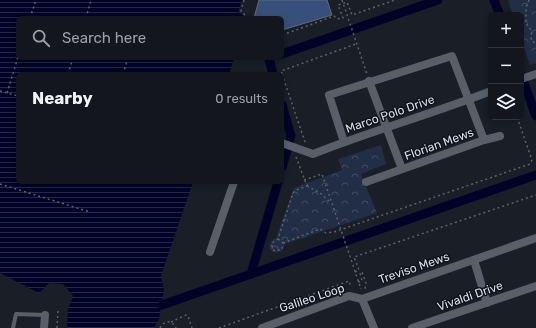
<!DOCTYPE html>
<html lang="en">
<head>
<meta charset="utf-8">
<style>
  body { margin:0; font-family:Rubik,sans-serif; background:#1c1f26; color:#f1f3f6 }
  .controls { position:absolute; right:12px; top:12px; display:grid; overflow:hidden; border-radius:6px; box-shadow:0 2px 6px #0003 }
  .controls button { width:36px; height:36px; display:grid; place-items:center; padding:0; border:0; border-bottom:1px solid #32353b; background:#13161d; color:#f1f3f6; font:20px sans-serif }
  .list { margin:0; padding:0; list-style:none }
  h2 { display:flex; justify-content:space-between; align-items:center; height:52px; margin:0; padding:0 16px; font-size:17px }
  h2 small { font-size:13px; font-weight:400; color:#9d9fa4 }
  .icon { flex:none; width:22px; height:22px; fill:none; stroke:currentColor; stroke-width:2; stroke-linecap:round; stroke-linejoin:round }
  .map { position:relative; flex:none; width:536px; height:328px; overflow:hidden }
  .search { position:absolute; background:#13161d; box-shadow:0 2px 6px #0003; left:16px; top:16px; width:268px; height:44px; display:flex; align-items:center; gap:10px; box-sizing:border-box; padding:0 14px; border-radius:6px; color:#9d9fa4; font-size:15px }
  .panel { position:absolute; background:#13161d; box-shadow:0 2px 6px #0003; left:16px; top:72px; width:268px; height:112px; border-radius:6px }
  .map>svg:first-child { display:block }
  .park { fill:url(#park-crowns) }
  .water { fill:url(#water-rules) }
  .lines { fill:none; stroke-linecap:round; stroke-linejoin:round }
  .canal { stroke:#000327; stroke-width:9 }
  .building { fill:#37507b; stroke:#636973 }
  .path { stroke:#5e636b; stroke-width:1.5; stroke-dasharray:2 3; stroke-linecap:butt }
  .lane { stroke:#595f69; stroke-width:4 }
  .street { stroke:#595f69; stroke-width:8 }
  .labels { text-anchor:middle; stroke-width:3; stroke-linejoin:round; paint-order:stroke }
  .street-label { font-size:12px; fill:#d9dde3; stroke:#10151d }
</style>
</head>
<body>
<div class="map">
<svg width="536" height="328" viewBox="0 0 536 328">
  <defs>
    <pattern id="park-crowns" width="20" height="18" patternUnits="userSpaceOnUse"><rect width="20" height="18" fill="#212e46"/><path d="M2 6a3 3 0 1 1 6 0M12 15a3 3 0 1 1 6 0" fill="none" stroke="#414c61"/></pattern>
    <pattern id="water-rules" width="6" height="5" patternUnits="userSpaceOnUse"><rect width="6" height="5" fill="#000327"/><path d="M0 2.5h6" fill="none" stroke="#252746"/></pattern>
  </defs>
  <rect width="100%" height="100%" fill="#191e27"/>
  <g class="park">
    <polygon points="508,0 536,0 536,63 530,65 521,38 521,15 513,15"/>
    <path d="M381 145 386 164 361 174 377 213 285 244 282 251C270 257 264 243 276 238L294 188 342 170 338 159Z"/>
  </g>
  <polygon class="water" points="0,0 242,0 238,13 243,15 243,18 18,18 18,58 234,58 229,74 18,74 18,182 193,182 161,276 164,290 159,319 154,328 67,328 68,310 73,296 63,284 49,283 39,293 0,273"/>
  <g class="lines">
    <g class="canal">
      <polyline points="494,0 500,15"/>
      <polyline points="282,54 438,0"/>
      <polyline points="269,59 273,74"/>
      <polyline points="521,75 536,116"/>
      <polyline points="282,105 291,136 282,167"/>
      <polyline points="251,274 278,182"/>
      <polyline points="162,305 536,175"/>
    </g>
  </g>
  <polygon class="building" points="259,0 327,0 332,15 282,30 282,18 254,18"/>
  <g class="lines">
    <g class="path">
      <polyline points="244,0 241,11 248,18"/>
      <polyline points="342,0 367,74"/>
      <path d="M529 0 526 7V24C532 29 532 33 531 40L536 44"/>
      <polyline points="30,18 36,0"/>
      <polyline points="86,18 91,0"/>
      <polyline points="282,32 288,33 334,16 337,19 343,18 338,5 347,2 352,15 395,0"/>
      <polyline points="68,74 73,58"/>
      <polyline points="123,74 128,58"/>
      <polyline points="282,74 305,142"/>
      <polyline points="282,74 281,71 356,44"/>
      <polyline points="0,91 18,96"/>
      <polyline points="7,93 18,57"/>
      <polyline points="304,180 322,174 361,289"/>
      <polyline points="0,184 90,212"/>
      <polyline points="307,186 320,193 330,202"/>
      <polyline points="278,239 283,243 282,249 275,251 272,249 272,243 278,239 293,193 296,190 307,186 296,157"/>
      <polyline points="283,243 320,229 326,233 334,232 530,164 532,160 517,117"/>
      <polyline points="355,272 359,270 354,257 536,195"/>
      <polyline points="358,282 362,281 360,273 362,272 366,283 365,289"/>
      <polyline points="171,322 186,315 188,316 192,328"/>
      <polyline points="57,328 58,310"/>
      <path d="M160 328C163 321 172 319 176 328"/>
      <polyline points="219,328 349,281 351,287"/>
    </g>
    <polyline class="lane" points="13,328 16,314 45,315"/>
    <g class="street">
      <polyline points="521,79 536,74"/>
      <polyline points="369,81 402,169"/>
      <polyline points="344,142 329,95 452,56 484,140 500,136"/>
      <path d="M282 143 313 154C371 131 432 114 491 91"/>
      <polyline points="366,182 484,140"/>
      <polyline points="210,252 234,182"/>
      <polyline points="474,260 487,303"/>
      <polyline points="362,299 536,238"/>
      <polyline points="44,328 45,315"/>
      <polyline points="262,328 349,296 362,299 374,328"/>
      <polyline points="412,328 536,286"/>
    </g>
  </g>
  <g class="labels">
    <g class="street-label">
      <text transform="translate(390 114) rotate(-19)" y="4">Marco Polo Drive</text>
      <text transform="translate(439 144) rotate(-20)" y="4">Florian Mews</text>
      <text transform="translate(414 268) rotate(-19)" y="4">Treviso Mews</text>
      <text transform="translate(470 296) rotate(-19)" y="4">Vivaldi Drive</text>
      <text transform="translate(312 298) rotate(-18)" y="4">Galileo Loop</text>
    </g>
  </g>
</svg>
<div class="controls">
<button>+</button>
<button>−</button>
<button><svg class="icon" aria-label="layers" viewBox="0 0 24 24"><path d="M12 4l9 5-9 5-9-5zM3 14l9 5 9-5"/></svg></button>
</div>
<div class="search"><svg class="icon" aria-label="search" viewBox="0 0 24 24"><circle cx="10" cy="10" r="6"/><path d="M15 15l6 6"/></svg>Search here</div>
<section class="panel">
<h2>Nearby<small>0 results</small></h2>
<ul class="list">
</ul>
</section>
</div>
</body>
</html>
